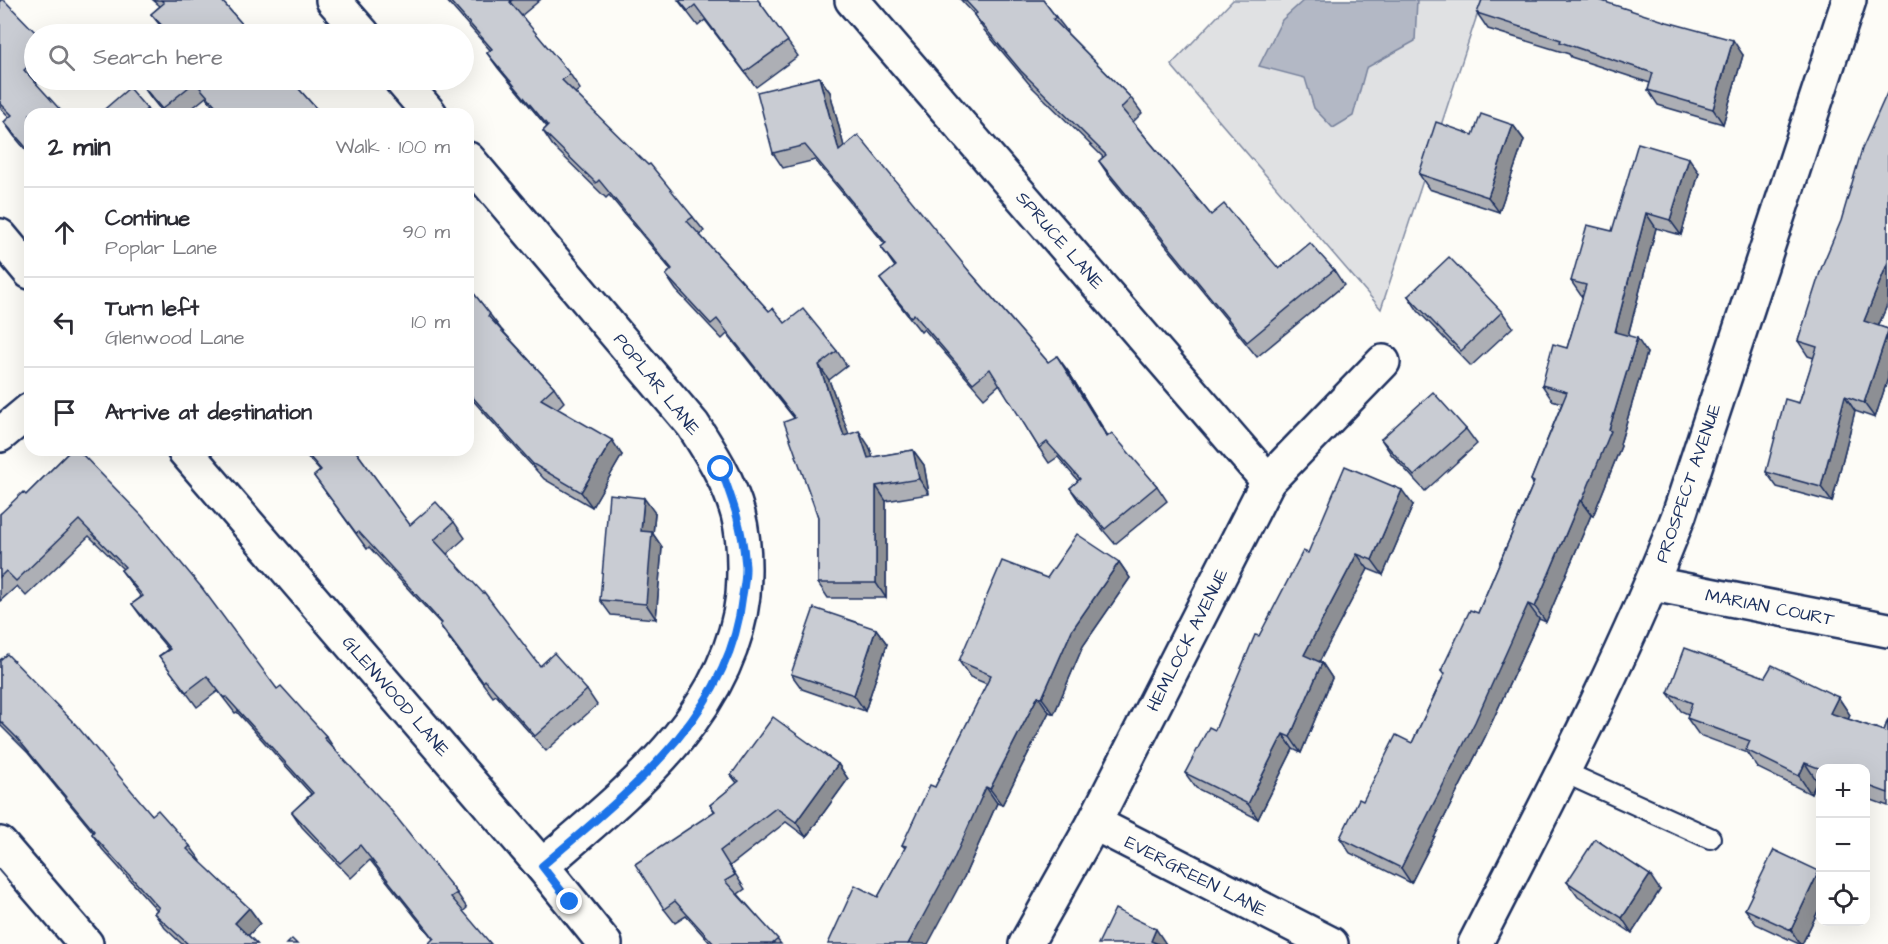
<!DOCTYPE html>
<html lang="en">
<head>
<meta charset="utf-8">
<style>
  body { margin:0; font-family:"Architects Daughter",sans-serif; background:#f7f7f7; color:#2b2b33 }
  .controls { position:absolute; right:18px; bottom:18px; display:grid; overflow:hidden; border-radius:12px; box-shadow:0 6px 24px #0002 }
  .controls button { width:54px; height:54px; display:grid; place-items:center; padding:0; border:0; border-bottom:2px solid #e1e1e2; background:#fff; color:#2b2b33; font:30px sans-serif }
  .stop { position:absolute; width:18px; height:18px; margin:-14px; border:4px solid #1a73e8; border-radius:50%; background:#fff }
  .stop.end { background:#1a73e8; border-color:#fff; box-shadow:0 2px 6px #0008 }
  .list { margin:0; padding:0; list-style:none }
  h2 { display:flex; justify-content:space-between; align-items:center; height:78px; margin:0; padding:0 24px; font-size:26px }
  h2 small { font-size:20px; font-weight:400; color:#7c7c81 }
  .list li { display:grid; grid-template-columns:39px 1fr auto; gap:18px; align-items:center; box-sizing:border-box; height:90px; padding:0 24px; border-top:2px solid #e1e1e2 }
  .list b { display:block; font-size:22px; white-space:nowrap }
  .list p { margin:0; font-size:20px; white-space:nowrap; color:#7c7c81 }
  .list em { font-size:20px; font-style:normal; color:#7c7c81 }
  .icon { flex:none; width:33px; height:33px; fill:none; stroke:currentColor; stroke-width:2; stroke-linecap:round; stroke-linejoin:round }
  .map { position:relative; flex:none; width:1888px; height:944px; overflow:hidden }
  .search { position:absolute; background:#fff; box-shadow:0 6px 24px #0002; left:24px; top:24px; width:450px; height:66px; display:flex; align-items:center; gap:15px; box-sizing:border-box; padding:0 21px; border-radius:33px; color:#7c7c81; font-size:22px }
  .panel { position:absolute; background:#fff; box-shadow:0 6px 24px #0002; left:24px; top:108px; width:450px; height:348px; border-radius:18px }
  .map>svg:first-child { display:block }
  .green { fill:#e0e1e3; stroke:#7e88a0; stroke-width:1.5 }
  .water { fill:#b3b8c5; stroke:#76819c; stroke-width:1.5 }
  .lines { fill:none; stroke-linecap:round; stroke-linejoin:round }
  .lane-casing { stroke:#1b2f5e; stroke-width:24 }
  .street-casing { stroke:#1b2f5e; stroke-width:38 }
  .secondary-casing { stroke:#1b2f5e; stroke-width:38 }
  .lane { stroke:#fdfcf7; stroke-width:20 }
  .street { stroke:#fdfcf7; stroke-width:33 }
  .secondary { stroke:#fdfcf7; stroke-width:33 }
  .wall { fill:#adafb5; stroke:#1b2f5e; stroke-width:1.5 }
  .shaded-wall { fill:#8d8f94; stroke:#1b2f5e; stroke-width:1.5 }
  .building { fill:#c9ccd3; stroke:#1b2f5e; stroke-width:1.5 }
  .route { stroke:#1a73e8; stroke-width:8 }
  .labels { text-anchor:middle; stroke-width:6; stroke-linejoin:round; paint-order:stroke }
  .street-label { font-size:18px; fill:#1b2f5e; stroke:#fdfcf7 }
</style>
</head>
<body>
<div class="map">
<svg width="1888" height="944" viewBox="0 0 1888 944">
  <rect width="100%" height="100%" fill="#fdfcf7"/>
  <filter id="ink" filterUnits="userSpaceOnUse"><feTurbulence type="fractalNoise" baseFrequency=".0167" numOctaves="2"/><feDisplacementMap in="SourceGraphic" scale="12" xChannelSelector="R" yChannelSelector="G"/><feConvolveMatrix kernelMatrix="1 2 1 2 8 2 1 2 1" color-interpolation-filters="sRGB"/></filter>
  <g filter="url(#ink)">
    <polygon class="green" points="1233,0 1482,0 1381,309 1171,65"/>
    <polygon class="water" points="1304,0 1417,0 1415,41 1366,68 1353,116 1333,128 1314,108 1305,78 1259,66 1282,20"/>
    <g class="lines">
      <g class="lane-casing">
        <polyline id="lane" points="1564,772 1710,838"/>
      </g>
      <g class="street-casing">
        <g id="street">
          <polyline points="333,0 363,34"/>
          <polyline points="852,0 1268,481"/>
          <polyline points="401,80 430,114"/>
          <path d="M468 159 693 425C711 453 729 481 738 514 745 541 745 568 743 595 730 714 627 793 542 866"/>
          <polyline points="0,236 30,272"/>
          <polyline points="0,435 30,410"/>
          <polyline points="184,450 542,866 605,944"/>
          <polyline points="1653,584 1888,630"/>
          <polyline points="1094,823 1331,944"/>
          <polyline points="0,844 86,944"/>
          <polyline points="1026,944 1094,823 1268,481 1383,362"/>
        </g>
      </g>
      <g class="secondary-casing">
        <path id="secondary" d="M1475 944C1547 803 1622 663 1679 515L1849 0"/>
      </g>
      <use href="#lane" class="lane"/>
      <use href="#street" class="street"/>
      <use href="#secondary" class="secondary"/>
    </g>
    <g class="wall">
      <polygon points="0,0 34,34 34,80 40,80 36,83 30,114 30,155 14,136 4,122 9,117 0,107"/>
      <polygon points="153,0 221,0 251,34 167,34 151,14 160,6"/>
      <polygon points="446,0 540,0 521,16 570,74 580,89 575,93 693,217 704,231 700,235 769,311 785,323 837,351 847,366 829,380 849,435 869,446 873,457 913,450 924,465 929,494 886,501 886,598 828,598 818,583 818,517 794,418 727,334 722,339 676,290 666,275 671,270 609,195 606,198 553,146 543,131 547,127 498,68 487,53 490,50"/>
      <polygon points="678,0 758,0 798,56 756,87 705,20 698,26"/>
      <polygon points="961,0 1043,0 1056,17 1067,31 1066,32 1131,98 1142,113 1133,122 1211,215 1279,269 1334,270 1344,285 1257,357 1109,176 1099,161 1103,157 1031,86 984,30 974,15 975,15"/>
      <polygon points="1477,13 1743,55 1723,124 1658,105 1648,90 1650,83 1571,57 1569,54 1488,29"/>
      <polygon points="819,77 830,92 844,147 969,271 1048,362 1068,371 1108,436 1157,486 1167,501 1115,544 1080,503 1070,488 1078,481 1058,457 1049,463 1039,448 1000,384 984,398 924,329 921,332 891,294 880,279 895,267 881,247 885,244 815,160 783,168 773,153"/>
      <polygon points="291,80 321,114 220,114 206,97 185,114 164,114 152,99 141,84"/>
      <polygon points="1888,93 1888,303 1878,326 1888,329 1888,378 1875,418 1855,411 1832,502 1777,487 1766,472 1799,403 1814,358 1808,356 1798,341"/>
      <polygon points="147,109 150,114 99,114"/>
      <polygon points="1513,125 1524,140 1499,212 1429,189 1419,174 1473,135"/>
      <polygon points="1699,173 1681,235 1656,228 1628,336 1647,353 1620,444 1621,446 1593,516 1591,515 1546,622 1539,619 1485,737 1411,883 1350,853 1340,838 1363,801 1412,743 1444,675 1441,671 1478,613 1533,484 1531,480 1562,403 1552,400 1542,385 1567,348 1583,297 1582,297 1571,281 1612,231"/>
      <polygon points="468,286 501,329 554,387 564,402 557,409 622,455 592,507 544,479 468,395"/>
      <polygon points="1408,296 1502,312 1513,327 1471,366 1418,311"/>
      <polygon points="1466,429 1477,444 1425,491 1391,454 1381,439"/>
      <polygon points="71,450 277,689 326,736 336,751 457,893 467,908 433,939 370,860 351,878 302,827 292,812 311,794 237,712 235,713 218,691 197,707 159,656 168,649 143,619 132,604 141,597 132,585 121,570 123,569 89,536 26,596 17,586 0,601 0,514 26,495"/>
      <polygon points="301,450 355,450 410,525 454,522 465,538 447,554 540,666 587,690 597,705 546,751 496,695 493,697 450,640 440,625 441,624 369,547 367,549 314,476 320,471"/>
      <polygon points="1413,505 1383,575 1368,569 1319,662 1322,663 1332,678 1301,753 1293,749 1258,819 1196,788 1185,773 1215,730 1259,636 1308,553"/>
      <polygon points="655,513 653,534 662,547 656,619 611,615 600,600"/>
      <polygon points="1119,562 1130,578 1083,646 1054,714 1049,712 1002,805 997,803 964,877 878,897 905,848 902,845 935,787 987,684 970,677 959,661 1047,578"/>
      <polygon points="876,629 887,644 865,711 802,689 791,674"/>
      <polygon points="0,660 152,815 190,846 201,861 200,862 249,908 260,923 248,935 257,944 182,944 165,928 154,913 157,910 102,849 92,834 93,832 28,753 0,725"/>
      <polygon points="1765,677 1838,697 1850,715 1848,719 1884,731 1888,719 1888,806 1866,798 1866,768 1821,768 1821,782 1817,781 1811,794 1758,768 1748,753 1699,735 1687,718 1688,714 1681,711 1668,693"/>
      <polygon points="838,764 848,779 806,837 786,822 730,866 745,889 738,894 781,944 711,944 686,916 675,923 664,909 715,812 710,805 737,783 731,775"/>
      <polygon points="1821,873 1821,905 1802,944 1799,944 1756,924 1745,909"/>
      <polygon points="1567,882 1660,890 1632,933 1578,897"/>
    </g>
    <g class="shaded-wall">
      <polygon points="1733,40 1743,55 1723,124 1713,109"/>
      <polygon points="819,77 830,92 849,166 839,151"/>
      <polygon points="1513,125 1524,140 1499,212 1488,197"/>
      <polygon points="1689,158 1699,173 1681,235 1670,220"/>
      <polygon points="1646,213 1656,228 1625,347 1615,332"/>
      <polygon points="1888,262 1888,303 1874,336 1864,321"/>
      <polygon points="1888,331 1888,378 1875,418 1864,403"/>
      <polygon points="1637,338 1647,353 1620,444 1621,446 1593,516 1582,501 1609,430"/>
      <polygon points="1057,356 1068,371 1117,452 1107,437"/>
      <polygon points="819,365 829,380 855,451 844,436"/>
      <polygon points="1845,396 1855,411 1832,502 1821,487"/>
      <polygon points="859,431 869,446 878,473 868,458"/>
      <polygon points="612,440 622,455 592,507 581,492"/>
      <polygon points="913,450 924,465 929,494 919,479"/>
      <polygon points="876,486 886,501 886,598 876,583"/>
      <polygon points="1402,490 1413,505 1383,575 1372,560"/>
      <polygon points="644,498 655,513 653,534 662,547 656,619 646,604 641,531"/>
      <polygon points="1580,500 1591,515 1546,622 1535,607"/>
      <polygon points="1357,554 1368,569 1315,670 1304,655"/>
      <polygon points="1119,562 1130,578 1083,646 1054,714 1042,698 1072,630"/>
      <polygon points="1528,604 1539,619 1485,737 1411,883 1401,868"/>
      <polygon points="876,629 887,644 865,711 854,695"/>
      <polygon points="1322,663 1332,678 1301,753 1290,737"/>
      <polygon points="1038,696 1049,712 1002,805 990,789"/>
      <polygon points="1838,697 1850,715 1843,730 1830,713"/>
      <polygon points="1283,734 1293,749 1258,819 1248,804"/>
      <polygon points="1805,763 1817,781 1811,794 1799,776"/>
      <polygon points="838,764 848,779 806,837 796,822"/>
      <polygon points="986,787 997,803 964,877 928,944 908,944"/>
      <polygon points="1819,871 1821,873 1821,905 1802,944 1800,944 1791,930"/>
      <polygon points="1650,875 1660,890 1632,933 1622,918"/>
      <polygon points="249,908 260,923 246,938 235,923"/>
      <polygon points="1156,929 1166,944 1153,944 1151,941"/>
    </g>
    <g class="building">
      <polygon points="0,0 4,0 37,34 34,34 34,61 24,70 64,114 30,114 30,152 4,122 12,115 0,103"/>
      <polygon points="161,0 221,0 251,34 170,34 151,14 164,3"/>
      <polygon points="449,0 512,0 510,2 570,74 562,80 648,165 650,164 693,217 687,221 769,311 773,308 785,323 803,309 837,351 819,365 844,436 859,431 868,458 913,450 919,479 876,486 876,583 818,583 818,517 784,422 795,418 717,319 711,324 666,275 672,269 599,180 596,183 543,131 548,126 487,53 492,49"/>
      <polygon points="679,0 758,0 788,41 745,72 695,5 688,11"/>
      <polygon points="965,0 1043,0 1056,17 1053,19 1131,98 1121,108 1211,215 1224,204 1279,269 1310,243 1334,270 1247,342 1099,161 1106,155 1021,71 974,15 977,13"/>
      <polygon points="1482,0 1599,0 1667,22 1733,40 1713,109 1648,90 1653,73 1560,42 1561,40 1477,13"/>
      <polygon points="819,77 839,151 858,135 969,271 1048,362 1057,356 1107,437 1112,433 1157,486 1105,529 1070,488 1080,479 1047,442 1039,448 990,369 973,383 914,314 911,317 880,279 896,266 881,247 886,243 805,145 773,153 757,92"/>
      <polygon points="147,80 291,80 321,114 223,114 195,82 162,109 141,84"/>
      <polygon points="129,88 147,109 141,114 99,114"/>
      <polygon points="1887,93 1888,93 1888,262 1864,321 1888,329 1888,331 1864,403 1845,396 1821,487 1766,472 1785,399 1799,403 1817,347 1798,341 1822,266 1841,221 1862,149"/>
      <polygon points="1481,114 1513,125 1488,197 1419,174 1436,122 1473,135"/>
      <polygon points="1638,143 1689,158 1670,220 1646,213 1615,332 1637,338 1609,430 1611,431 1582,501 1580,500 1535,607 1528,604 1475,722 1401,868 1340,838 1359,799 1363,801 1396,735 1412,743 1445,673 1441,671 1470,610 1478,613 1534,482 1531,480 1567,392 1542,385 1553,344 1567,348 1586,285 1571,281 1587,225 1612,231"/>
      <polygon points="1449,257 1502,312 1461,351 1408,296"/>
      <polygon points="468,286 490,314 488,316 554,387 541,399 612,440 581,492 533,464 468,392"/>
      <polygon points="1433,392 1466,429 1414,476 1381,439"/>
      <polygon points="71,450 78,450 142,516 202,588 277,689 281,686 326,736 324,738 389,808 457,893 451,897 491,944 428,944 434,938 360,845 340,863 292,812 313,793 226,697 224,698 207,676 186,692 159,656 170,649 132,604 143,596 121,570 125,567 79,520 16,581 6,571 0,577 0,514 23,492 26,495"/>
      <polygon points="304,450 355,450 410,525 436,502 454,522 434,540 483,593 484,592 540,666 554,653 587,690 535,736 485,680 483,682 440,625 442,623 359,532 356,533 314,476 321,470"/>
      <polygon points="1345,466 1402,490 1372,560 1357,554 1304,655 1322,663 1290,737 1283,734 1248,804 1185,773 1209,727 1215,730 1255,635 1259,636 1303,551 1308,553"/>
      <polygon points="609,494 644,498 641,531 652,532 646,604 600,600"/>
      <polygon points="1077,534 1119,562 1072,630 1042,698 1038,696 990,789 986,787 953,861 908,944 828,944 855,885 878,897 906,846 902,845 930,785 935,787 991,675 959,661 1002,561 1047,578"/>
      <polygon points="814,608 876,629 854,695 791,674"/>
      <polygon points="1685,648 1765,677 1772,665 1838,697 1830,713 1884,731 1888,719 1888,793 1866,785 1866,768 1821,769 1805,763 1799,776 1746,750 1750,741 1687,718 1692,703 1668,693"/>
      <polygon points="7,654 76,725 152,815 158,810 190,846 187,849 249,908 235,923 257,944 188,944 154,913 159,908 92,834 94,831 17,738 0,721 0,660"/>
      <polygon points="773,717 838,764 796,822 776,808 720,851 735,875 725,881 778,939 772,944 714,944 675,901 664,909 635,864 715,811 710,805 739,781 731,775"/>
      <polygon points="1595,839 1650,875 1622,918 1567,882"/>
      <polygon points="1774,850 1819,871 1791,930 1745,909"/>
      <polygon points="1115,909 1156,929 1151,941 1159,944 1098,944"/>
      <polygon points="292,939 297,944 287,944"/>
    </g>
  </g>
  <g class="lines" filter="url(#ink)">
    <path class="route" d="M570 902 542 866C625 795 730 715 742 598 744 586 747 573 745 561 742 526 733 502 721 469"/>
  </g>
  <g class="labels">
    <g class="street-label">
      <text transform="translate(1060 240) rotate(49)" y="6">SPRUCE LANE</text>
      <text transform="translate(657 384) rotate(51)" y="6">POPLAR LANE</text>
      <text transform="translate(1688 483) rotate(-71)" y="6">PROSPECT AVENUE</text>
      <text transform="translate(1770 607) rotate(11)" y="6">MARIAN COURT</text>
      <text transform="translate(1187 640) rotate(-63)" y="6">HEMLOCK AVENUE</text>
      <text transform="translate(396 696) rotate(49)" y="6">GLENWOOD LANE</text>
      <text transform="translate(1196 876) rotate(27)" y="6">EVERGREEN LANE</text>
    </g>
  </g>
</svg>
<div class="controls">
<button>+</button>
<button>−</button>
<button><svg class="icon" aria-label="locate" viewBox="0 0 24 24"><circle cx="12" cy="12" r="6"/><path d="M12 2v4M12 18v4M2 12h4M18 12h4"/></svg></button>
</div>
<div class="stop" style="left:721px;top:469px"></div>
<div class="stop end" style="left:570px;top:902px"></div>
<div class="search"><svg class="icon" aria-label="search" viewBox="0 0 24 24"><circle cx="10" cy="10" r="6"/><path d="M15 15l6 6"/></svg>Search here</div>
<section class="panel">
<h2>2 min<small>Walk · 100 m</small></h2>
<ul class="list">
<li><svg class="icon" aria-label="ahead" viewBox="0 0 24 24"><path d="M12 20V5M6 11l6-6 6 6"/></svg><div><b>Continue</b><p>Poplar Lane</p></div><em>90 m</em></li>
<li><svg class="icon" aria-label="left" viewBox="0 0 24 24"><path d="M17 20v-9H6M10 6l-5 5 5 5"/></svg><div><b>Turn left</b><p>Glenwood Lane</p></div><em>10 m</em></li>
<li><svg class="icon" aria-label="arrive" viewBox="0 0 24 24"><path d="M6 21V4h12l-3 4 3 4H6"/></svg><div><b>Arrive at destination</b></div></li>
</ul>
</section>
</div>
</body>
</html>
